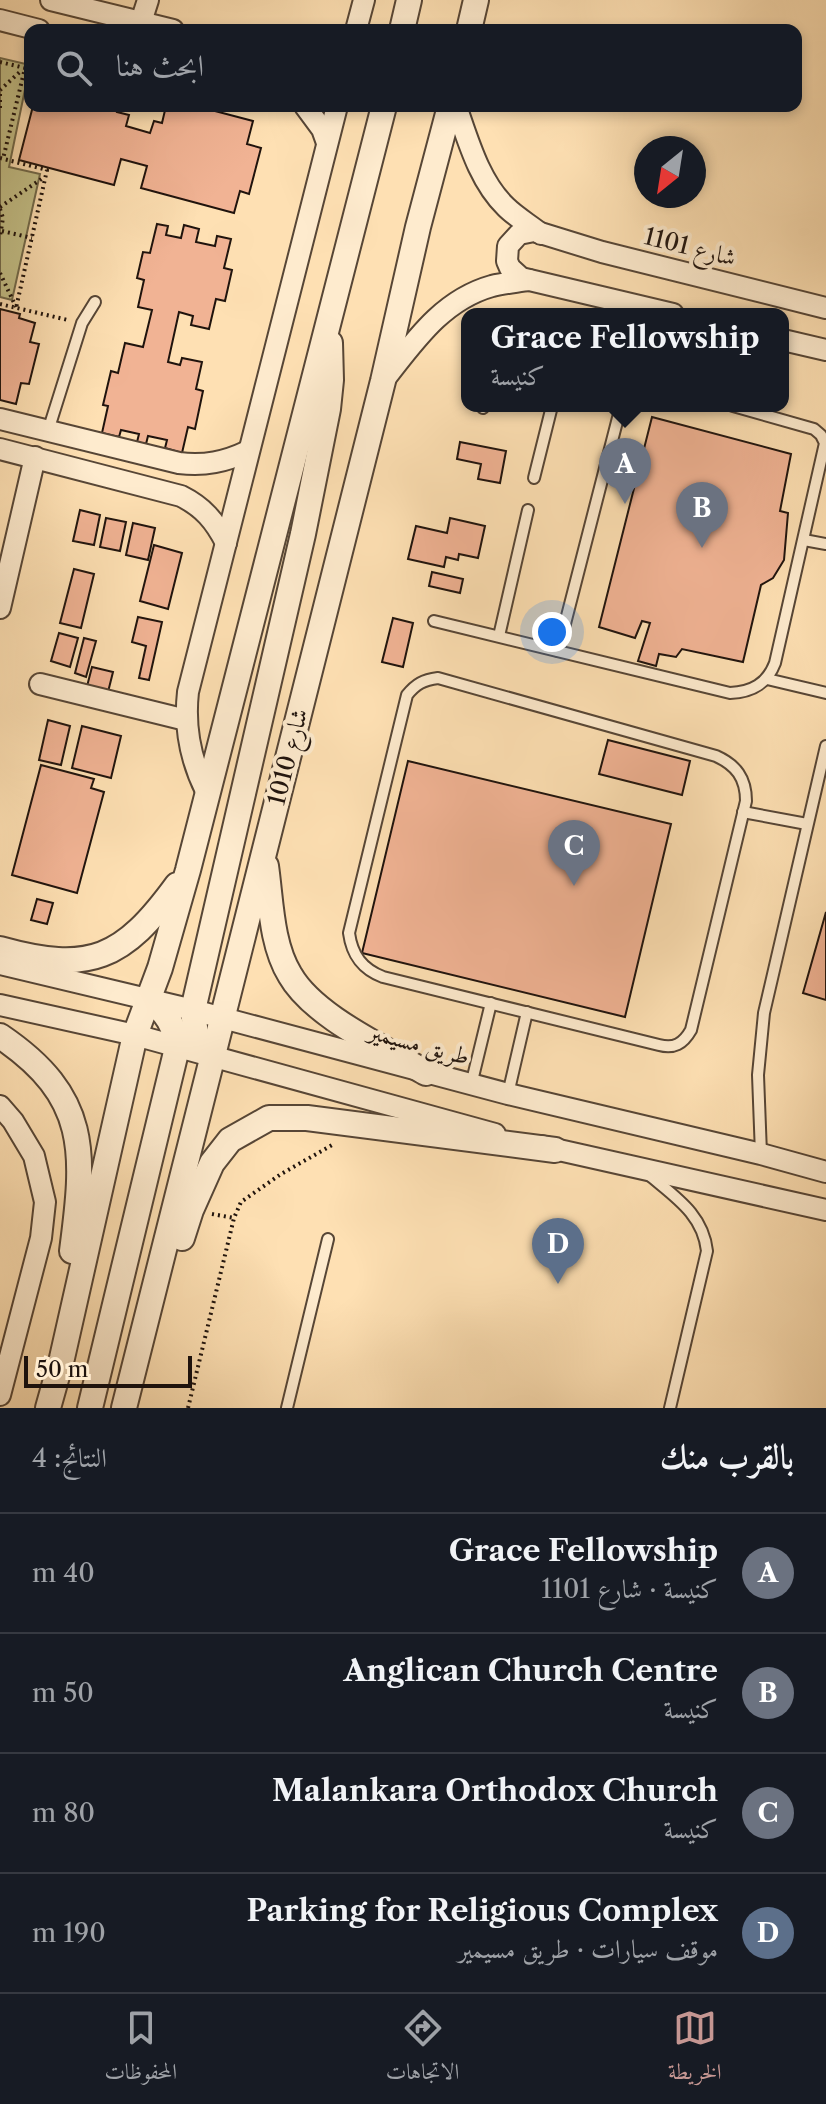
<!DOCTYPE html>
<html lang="ar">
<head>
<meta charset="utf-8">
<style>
  body { margin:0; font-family:"Libre Caslon Text",Amiri,serif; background:#20242c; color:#f1f3f6; direction:rtl }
  .compass { position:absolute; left:634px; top:136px; width:72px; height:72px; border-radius:50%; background:#171b24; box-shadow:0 4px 12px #0003; rotate:210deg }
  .scale { position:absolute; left:24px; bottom:20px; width:168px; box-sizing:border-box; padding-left:8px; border:4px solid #1f130d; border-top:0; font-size:22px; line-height:28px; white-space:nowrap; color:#1f130d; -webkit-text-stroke:6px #feebce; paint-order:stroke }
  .you { position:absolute; left:552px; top:632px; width:28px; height:28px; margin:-20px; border:6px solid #fff; border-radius:50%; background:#1a73e8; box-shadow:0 0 0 12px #1a73e833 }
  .badge { display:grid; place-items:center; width:52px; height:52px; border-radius:50%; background:#c59692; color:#fff; font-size:26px; font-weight:700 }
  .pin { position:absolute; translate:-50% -66px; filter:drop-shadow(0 2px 4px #0008) }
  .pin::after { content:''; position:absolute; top:42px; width:28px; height:24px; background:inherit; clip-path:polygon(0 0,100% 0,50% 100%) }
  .popup { position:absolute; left:461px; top:308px; width:328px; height:104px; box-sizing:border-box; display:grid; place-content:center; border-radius:16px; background:#171b24; filter:drop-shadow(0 2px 6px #0005); font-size:26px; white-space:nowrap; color:#9ea1a6 }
  .popup b { font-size:30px; color:#f1f3f6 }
  .popup::after { content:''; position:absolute; left:50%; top:100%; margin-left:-16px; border:16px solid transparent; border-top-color:#171b24 }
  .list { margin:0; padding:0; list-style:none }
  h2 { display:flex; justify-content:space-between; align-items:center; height:104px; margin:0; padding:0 32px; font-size:34px }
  h2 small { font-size:26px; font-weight:400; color:#9ea1a6 }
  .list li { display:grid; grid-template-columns:52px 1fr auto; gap:24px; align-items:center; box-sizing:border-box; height:120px; padding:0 32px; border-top:2px solid #363941 }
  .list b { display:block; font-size:30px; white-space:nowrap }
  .list p { margin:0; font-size:26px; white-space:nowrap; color:#9ea1a6 }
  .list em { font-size:26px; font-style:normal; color:#9ea1a6 }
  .icon { flex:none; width:44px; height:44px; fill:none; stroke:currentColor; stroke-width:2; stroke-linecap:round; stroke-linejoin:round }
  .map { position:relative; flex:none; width:826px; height:1408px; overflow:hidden; direction:ltr }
  .search { position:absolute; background:#171b24; box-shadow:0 4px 12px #0003; left:24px; right:24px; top:24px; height:88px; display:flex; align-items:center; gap:20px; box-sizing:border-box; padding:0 28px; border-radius:16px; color:#9ea1a6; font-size:30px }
  .sheet { height:584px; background:#171b24 }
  nav { display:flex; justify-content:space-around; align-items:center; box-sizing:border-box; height:112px; border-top:2px solid #363941; background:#171b24; font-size:22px; color:#9ea1a6 }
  nav a { display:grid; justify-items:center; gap:4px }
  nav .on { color:#c59692 }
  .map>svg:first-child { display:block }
  .green { fill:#c4c189; stroke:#726a4b; stroke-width:2 }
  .building { fill:#f1b394; stroke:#1f130d; stroke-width:2 }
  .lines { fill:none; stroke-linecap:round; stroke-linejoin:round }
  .service-casing { stroke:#574636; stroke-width:14 }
  .minor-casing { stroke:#574636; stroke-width:24 }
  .tertiary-casing { stroke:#574636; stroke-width:28 }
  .path { stroke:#1f130d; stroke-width:4; stroke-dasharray:2 4; stroke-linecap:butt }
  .service { stroke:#feebce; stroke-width:10 }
  .minor { stroke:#feebce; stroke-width:20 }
  .tertiary { stroke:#feebce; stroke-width:24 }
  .labels { text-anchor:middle; stroke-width:8; stroke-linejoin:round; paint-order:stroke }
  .street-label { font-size:24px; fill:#1f130d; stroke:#feebce }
</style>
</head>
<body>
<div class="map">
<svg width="826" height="1408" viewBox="0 0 826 1408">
  <rect width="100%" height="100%" fill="#fee0b3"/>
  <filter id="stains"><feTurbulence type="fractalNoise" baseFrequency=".0025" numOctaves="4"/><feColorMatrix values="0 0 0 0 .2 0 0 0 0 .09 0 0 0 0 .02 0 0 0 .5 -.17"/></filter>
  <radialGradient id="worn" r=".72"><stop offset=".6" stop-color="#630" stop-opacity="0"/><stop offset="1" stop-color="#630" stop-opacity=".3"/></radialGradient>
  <polygon class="green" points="0,58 30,65 9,167 40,174 12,300 0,297"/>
  <g class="building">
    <polygon points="33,106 119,106 117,112 129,115 126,126 150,133 154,121 162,123 166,106 196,106 253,121 247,144 261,148 249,194 240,191 234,213 141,188 147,166 121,159 114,185 19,160"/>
    <polygon points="157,224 168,226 166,235 181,238 184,225 199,229 196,242 215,246 217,236 231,239 224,268 232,270 225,301 216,299 209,329 191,325 193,316 179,312 168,362 180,365 182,358 202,362 196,389 203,391 195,429 188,427 182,453 165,448 167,440 148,436 146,444 137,442 139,434 121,430 119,437 102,433 108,406 103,405 111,371 118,373 125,343 143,347 152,310 138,307 144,280 137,278 143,252 150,253"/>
    <polygon points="0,309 20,314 19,318 35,323 30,342 39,344 29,384 21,383 16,404 0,400"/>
    <polygon points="652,417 791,454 780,511 788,513 784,560 773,578 761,585 743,662 682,649 676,657 659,654 656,666 638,661 650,623 642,621 635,638 599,627"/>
    <polygon points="460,442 506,451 500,483 478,479 481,464 457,459"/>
    <polygon points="80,510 100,515 94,545 73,541"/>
    <polygon points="106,518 126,522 120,551 100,547"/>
    <polygon points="450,518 485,526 478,558 459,554 458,560 446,557 444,567 408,559 416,526 447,533"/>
    <polygon points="133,523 155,528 148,560 126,555"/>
    <polygon points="154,545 182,553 168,609 140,601"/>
    <polygon points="74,569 94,574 81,628 60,623"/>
    <polygon points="432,572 463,579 460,593 429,586"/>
    <polygon points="138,617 162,622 149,680 139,678 146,646 132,642"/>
    <polygon points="393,618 413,623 403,667 382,662"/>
    <polygon points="59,633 78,638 70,667 51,661"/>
    <polygon points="84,638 96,641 86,677 75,673"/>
    <polygon points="92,667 113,672 106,700 85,694"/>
    <polygon points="48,720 70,726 61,765 39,760"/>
    <polygon points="82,726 121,736 111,778 72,768"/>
    <polygon points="608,740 690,761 682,795 599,774"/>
    <polygon points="408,761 671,824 625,1017 362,953"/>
    <polygon points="41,765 94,779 91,788 104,792 77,893 12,875"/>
    <polygon points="37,899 53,903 47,924 31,920"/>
    <polygon points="826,912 826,1000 803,993"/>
  </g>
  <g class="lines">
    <g class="service-casing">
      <g id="service">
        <polyline points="483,408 484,406"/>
        <polyline points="48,431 82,323 95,302"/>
        <polyline points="534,478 552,406"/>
        <polyline points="804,540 826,544"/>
        <path d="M434 621 730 693C752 692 767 684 775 663L825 443 821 435 814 429 733 406"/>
        <polyline points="499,636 528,510"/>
        <polyline points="558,651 621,406"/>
        <path d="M438 678 716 756C736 765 746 778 746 801L691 1030C683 1044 674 1049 659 1045L383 977C362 969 352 955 349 933L407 695C416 684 423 680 438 678Z"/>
        <polyline points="767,679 826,693"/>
        <polyline points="743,812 807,824"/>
        <polyline points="471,1085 491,1003"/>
        <polyline points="508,1094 527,1012"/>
        <polyline points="761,1154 758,1075 764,1013 826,746"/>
        <path d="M648 1174C675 1197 703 1214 707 1251L670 1408"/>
        <polyline points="287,1408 328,1239"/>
      </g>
    </g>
    <g class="minor-casing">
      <g id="minor">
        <polyline points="51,0 173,30"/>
        <polyline points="0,20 39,30"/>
        <polyline points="141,22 148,0"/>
        <polyline points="356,30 364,0"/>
        <polyline points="305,106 322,129 327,143"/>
        <path d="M456 106C468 140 479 181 506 207 516 217 530 225 541 234"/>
        <polyline points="673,314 521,278 510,268 507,261 508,246 519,234 534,231 602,252 826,308"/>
        <polyline points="783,340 826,350"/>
        <path d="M384 380C414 342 442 300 492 286 504 283 517 282 529 280"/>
        <path d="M0 419 179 463C205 466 225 462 248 451"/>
        <path d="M0 449 181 496C203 507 215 521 226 543"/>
        <polyline points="0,608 35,457"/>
        <polyline points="40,684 186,720"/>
        <path d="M206 791C190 759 184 728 188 692L337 106"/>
        <polyline points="0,964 193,1010 508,1094 761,1154 826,1172"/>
        <polyline points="0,1005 135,1035 495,1134"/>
        <polyline points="0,1106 13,1121 34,1156 45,1202 41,1238 0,1395"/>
        <polyline points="541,1146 826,1210"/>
      </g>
    </g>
    <g class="tertiary-casing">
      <g id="tertiary">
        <polyline points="402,30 409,0"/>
        <polyline points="469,30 476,0"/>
        <path d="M266 866C271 901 271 944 290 975 314 1017 385 1048 426 1073"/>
        <path d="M0 949C90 974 123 959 177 885"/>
        <path d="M0 1036C90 1097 85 1152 72 1251"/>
        <polyline points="211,1058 196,1036 193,1010 303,534 328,409 331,380 330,343"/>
        <polyline points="182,1238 191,1210 212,1163 230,1140 269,1118 307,1118 555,1150"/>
        <polyline points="48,1408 62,1358 135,1035 160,968 188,870 384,106"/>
        <path d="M90 1408 177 1048C175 1026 167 1012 148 999"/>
        <polyline points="124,1408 383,381 418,227 450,106"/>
      </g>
    </g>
    <g class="path">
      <polyline points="0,62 25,68 3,159"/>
      <polyline points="0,90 22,70"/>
      <polyline points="0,94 0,110"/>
      <polyline points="0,158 47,170 16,308"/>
      <polyline points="0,207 43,178"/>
      <polyline points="0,209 3,218 0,236"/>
      <polyline points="2,231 32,238"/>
      <polyline points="0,273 16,307"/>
      <polyline points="0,304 68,320"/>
      <polyline points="212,1214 234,1218"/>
      <polyline points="188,1408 234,1218 241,1202 281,1174 334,1144"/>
    </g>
    <use href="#service" class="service"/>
    <use href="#minor" class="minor"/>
    <use href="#tertiary" class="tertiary"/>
  </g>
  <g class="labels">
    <g class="street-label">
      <text transform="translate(690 247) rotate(14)" y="8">شارع 1101</text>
      <text transform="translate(288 757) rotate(-76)" y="8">شارع 1010</text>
      <text transform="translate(419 1044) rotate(15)" y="8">طريق مسيمير</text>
    </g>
  </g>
  <rect width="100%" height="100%" filter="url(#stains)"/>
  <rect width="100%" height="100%" fill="url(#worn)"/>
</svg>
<svg class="compass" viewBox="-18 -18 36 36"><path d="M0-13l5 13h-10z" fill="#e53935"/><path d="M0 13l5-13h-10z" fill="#9ea1a6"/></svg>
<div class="scale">50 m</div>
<div class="you"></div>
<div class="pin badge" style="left:625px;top:504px;background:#6b7280">A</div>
<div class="popup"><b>Grace Fellowship</b>كنيسة</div>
<div class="pin badge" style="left:702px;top:548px;background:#6b7280">B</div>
<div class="pin badge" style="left:574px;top:886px;background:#6b7280">C</div>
<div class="pin badge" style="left:558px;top:1284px;background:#5c6f8a">D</div>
<div class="search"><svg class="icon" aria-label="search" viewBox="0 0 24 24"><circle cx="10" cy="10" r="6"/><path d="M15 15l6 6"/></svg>ابحث هنا</div>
</div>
<section class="sheet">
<h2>بالقرب منك<small>النتائج: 4</small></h2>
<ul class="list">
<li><span class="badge" style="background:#6b7280">A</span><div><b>Grace Fellowship</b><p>كنيسة · شارع 1101</p></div><em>40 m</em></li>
<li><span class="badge" style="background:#6b7280">B</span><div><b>Anglican Church Centre</b><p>كنيسة</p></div><em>50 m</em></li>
<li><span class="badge" style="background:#6b7280">C</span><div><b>Malankara Orthodox Church</b><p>كنيسة</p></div><em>80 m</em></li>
<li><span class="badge" style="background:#5c6f8a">D</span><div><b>Parking for Religious Complex</b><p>موقف سيارات · طريق مسيمير</p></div><em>190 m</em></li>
</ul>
</section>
<nav>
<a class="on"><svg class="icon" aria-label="map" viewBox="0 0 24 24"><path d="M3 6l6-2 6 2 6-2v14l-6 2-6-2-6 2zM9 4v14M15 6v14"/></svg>الخريطة</a>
<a><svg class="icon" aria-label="directions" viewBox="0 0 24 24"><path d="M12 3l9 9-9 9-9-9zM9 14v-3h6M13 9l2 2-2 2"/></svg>الاتجاهات</a>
<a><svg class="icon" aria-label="saved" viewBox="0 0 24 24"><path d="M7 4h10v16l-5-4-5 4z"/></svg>المحفوظات</a>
</nav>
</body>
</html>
